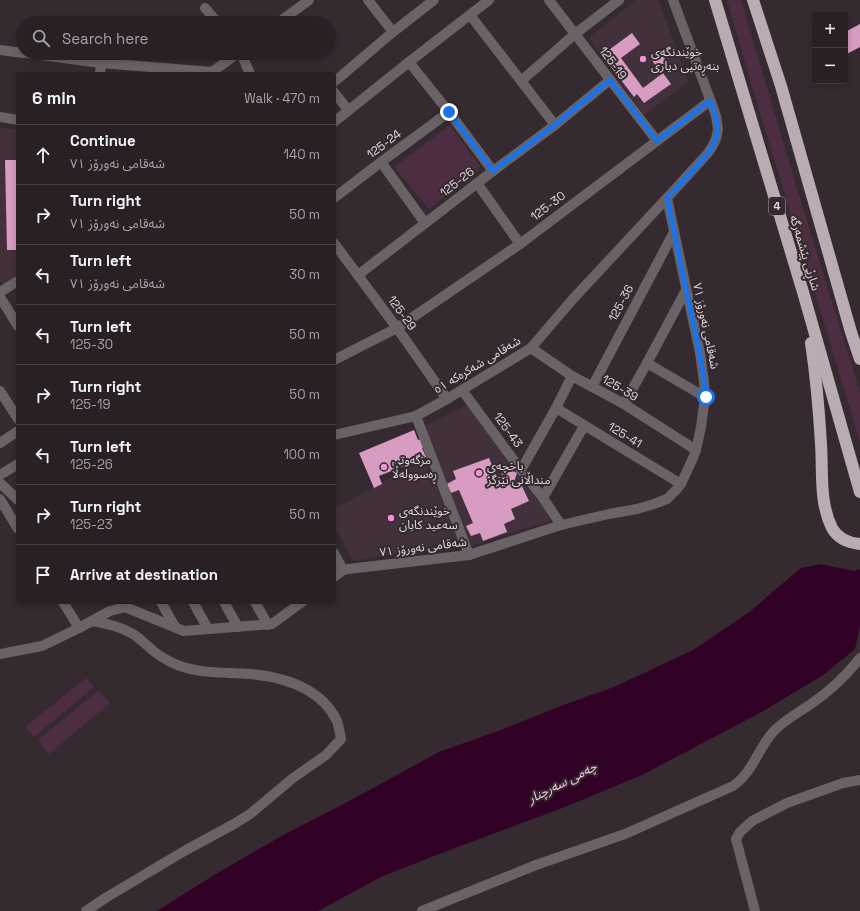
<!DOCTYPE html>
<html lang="en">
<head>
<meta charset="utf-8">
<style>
  body { margin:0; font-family:"Space Grotesk","Noto Sans Arabic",sans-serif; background:#30282d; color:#f1f3f6 }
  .controls { position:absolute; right:12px; top:12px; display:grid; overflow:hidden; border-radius:4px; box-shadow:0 2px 6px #0003 }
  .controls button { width:36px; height:36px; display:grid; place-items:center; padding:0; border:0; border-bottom:1px solid #443e42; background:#282025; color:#f1f3f6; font:20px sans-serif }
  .stop { position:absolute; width:12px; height:12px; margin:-9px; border:3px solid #1a73e8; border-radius:50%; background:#fff }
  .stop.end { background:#1a73e8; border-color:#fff; box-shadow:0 1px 4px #0008 }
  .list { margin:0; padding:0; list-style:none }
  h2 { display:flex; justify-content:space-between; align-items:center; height:52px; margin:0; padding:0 16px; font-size:17px }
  h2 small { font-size:13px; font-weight:400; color:#a5a3a7 }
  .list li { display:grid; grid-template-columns:26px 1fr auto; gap:12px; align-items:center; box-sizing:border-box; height:60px; padding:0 16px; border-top:1px solid #443e42 }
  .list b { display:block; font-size:15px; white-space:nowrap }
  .list p { margin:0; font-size:13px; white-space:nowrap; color:#a5a3a7 }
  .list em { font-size:13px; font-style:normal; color:#a5a3a7 }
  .icon { flex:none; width:22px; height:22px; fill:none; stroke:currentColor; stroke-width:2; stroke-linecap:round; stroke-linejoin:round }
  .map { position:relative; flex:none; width:860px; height:911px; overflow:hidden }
  .search { position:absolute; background:#282025; box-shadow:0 2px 6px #0003; left:16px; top:16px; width:320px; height:44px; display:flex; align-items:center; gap:10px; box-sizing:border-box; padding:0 14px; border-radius:22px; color:#a5a3a7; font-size:15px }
  .panel { position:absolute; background:#282025; box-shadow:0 2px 6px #0003; left:16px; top:72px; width:320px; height:532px; border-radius:4px }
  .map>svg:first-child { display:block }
  .built { fill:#42313c }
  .green { fill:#4d2d42 }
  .water { fill:#310225 }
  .building { fill:#d89cc2 }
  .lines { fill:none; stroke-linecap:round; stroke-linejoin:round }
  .minor { stroke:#696367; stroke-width:10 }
  .highway { stroke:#baabb4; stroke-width:12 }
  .route { stroke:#1a73e8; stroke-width:5 }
  .poi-dot { fill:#f491d3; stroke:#362a31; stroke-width:1.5 }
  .labels { text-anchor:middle; stroke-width:4; stroke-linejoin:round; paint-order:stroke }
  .shield { fill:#362a31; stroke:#aca3a8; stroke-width:1 }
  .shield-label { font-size:11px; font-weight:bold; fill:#ded7db }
  .poi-label { font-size:12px; fill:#ded7db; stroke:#362a31; text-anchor:start }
  .street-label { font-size:12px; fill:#ded7db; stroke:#362a31 }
  .water-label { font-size:13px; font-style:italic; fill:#f8c6e5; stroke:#362a31 }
</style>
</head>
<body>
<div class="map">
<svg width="860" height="911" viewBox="0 0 860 911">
  <rect width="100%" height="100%" fill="#362a31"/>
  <g class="built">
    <polygon points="636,0 658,0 689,81 644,115 589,38"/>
    <polygon points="0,127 18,130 18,276 5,285 0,281"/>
    <polygon points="467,405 552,520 470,546 423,427"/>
    <polygon points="425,459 459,543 354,561 334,526 334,509"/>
  </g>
  <g class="green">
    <polygon points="727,0 741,0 798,192 860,392 860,442 751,83"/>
    <polygon points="450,125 481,168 429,209 394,167"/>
    <polygon points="86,678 94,687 34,737 25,727"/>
    <polygon points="99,690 110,703 49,754 38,740"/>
  </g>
  <polygon class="water" points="821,564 854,571 860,569 860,626 855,649 822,676 758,714 642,775 565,807 434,856 381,877 318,911 157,911 219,872 285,834 338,807 439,752 498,731 566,704 614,687 693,650 748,613 801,568"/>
  <g class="building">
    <polygon points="860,24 860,47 845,55 845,32"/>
    <polygon points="632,33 640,44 621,58 643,88 663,73 671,84 644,103 637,94 634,97 602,55"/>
    <polygon points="660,52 670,66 661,73 651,59"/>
    <polygon points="5,160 18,160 18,250 7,250"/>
    <polygon points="414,430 418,440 421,439 424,447 422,448 426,457 379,476 382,484 374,488 359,453"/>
    <polygon points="489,458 497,477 501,477 504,467 517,473 514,482 517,486 521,484 529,501 511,509 515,519 504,524 507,532 483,541 480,533 471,536 466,526 473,523 459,490 451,493 447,484 456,479 453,471"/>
  </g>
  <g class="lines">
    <g class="minor">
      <polyline points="368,0 393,32"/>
      <polyline points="549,0 657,141"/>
      <polyline points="205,8 218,23"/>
      <polyline points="470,15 555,125"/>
      <polyline points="278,23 309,0"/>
      <polyline points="0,50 23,53"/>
      <polyline points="26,53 101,63 212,72 238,53"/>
      <polyline points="241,53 250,74"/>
      <polyline points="409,62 449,112 493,171"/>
      <polyline points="100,74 101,63"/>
      <polyline points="521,81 575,34 619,0"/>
      <polyline points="334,82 393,32 434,0"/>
      <polyline points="334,92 348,110"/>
      <polyline points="0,117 18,120"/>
      <polyline points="334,122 409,62 489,0"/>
      <polyline points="381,162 425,223"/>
      <polyline points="477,183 520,244"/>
      <polyline points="334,198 381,162 449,112"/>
      <polyline points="334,243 397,328 447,399"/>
      <polyline points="358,275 493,171 555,125 610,80"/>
      <polyline points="0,292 18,281"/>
      <polyline points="0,297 18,326"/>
      <polyline points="531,348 572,376 624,404 696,450"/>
      <polyline points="334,360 397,328 520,244 710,101"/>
      <polyline points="647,363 705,397"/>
      <polyline points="592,387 674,232"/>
      <polyline points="462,390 521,470 543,498 561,525"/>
      <polyline points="0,391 18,419"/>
      <polyline points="624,404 647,363 686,290"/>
      <polyline points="556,408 681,484"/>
      <polyline points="416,416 469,555"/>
      <polyline points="334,435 416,416 447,399 531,348 572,300 667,198"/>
      <polyline points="0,443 18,431"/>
      <polyline points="521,470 556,408 572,376"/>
      <polyline points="0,475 18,464"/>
      <polyline points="0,483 18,500"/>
      <polyline points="543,498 584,426"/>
      <polyline points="0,499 18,529"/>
      <polyline points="334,553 343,570"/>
      <polyline points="334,577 343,570 348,569 469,555 561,525 609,514 637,509 654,504 667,499 677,489 681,484 693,458 696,450 701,427 705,397 704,382 700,353 667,198 708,153 712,147 716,139 718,129 716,116 714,110 673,0"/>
      <polyline points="63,602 79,628"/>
      <polyline points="161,602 175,627"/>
      <polyline points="193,602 208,629"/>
      <polyline points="224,602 238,627"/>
      <polyline points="255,602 268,625"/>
      <polyline points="0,654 42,646 79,628 110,611 125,607 184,631 272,624 302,602"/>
      <path d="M86 911 107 897 186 850 234 824 250 814 293 778 326 755 341 739C340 733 339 727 337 721 321 688 283 677 250 674 226 672 203 674 180 666 172 663 163 658 156 653 148 647 141 639 133 634 120 626 106 624 92 621"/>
      <path d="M422 911 536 865 625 834 733 786C753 772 758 749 773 732 784 720 798 713 811 704 830 691 846 676 860 658"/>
      <polyline points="755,911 736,839 740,832 752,821 787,803 843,783 860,780"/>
    </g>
    <g class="highway">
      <polyline points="715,0 803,292 860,492"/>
      <polyline points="753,0 781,86 851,332 860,359"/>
      <path d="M811 343C816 376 819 410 821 444 823 472 819 502 832 528 838 539 849 543 860 544"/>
    </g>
  </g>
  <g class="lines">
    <path class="route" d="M449 112 493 171 555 125 610 80 657 141 710 101C714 111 719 123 717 134 714 149 702 160 693 170 684 180 676 189 667 198 674 230 680 262 687 294 694 328 703 362 706 397"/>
  </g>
  <g class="poi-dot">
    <circle cx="643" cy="59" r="4"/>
    <circle cx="384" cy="467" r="4"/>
    <circle cx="479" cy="473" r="4"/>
    <circle cx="391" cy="518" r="4"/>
  </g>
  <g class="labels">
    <rect class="shield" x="769" y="197" width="16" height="18" rx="3"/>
    <g class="shield-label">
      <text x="777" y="210">4</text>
    </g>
    <g class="poi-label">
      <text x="651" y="56">خوێندنگەی<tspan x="651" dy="14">بنەڕەتیی دیاری</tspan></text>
      <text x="392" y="464">مزگەوتی<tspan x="392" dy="14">ڕەسوولەڵا</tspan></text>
      <text x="487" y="470">باخچەی<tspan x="487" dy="14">منداڵانی نێرگز</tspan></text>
      <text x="399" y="515">خوێندنگەی<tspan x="399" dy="14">سەعید کابان</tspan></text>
    </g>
    <g class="street-label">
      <text transform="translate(613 63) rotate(53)" y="4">125-19</text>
      <text transform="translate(384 144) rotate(-37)" y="4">125-24</text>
      <text transform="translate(457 182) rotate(-38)" y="4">125-26</text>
      <text transform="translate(548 206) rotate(-37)" y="4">125-30</text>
      <text transform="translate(805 253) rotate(73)" y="4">شاڕێی پێشمەرگە</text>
      <text transform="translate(621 303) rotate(-62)" y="4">125-36</text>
      <text transform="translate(402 313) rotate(54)" y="4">125-29</text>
      <text transform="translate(706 326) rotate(78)" y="4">شەقامی نەورۆز ٧١</text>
      <text transform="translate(477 365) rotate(-31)" y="4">شەقامی شەکرەکە ٥١</text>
      <text transform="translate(620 388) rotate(30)" y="4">125-39</text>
      <text transform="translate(508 430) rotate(54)" y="4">125-43</text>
      <text transform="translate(625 435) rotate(31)" y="4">125-41</text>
      <text transform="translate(423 547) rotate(-7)" y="4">شەقامی نەورۆز ٧١</text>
    </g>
    <g class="water-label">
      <text transform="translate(562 782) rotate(-27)" y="5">چەمی سەرچنار</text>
    </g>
  </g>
</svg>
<div class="controls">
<button>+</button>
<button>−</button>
</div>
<div class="stop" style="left:706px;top:397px"></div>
<div class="stop end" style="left:449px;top:112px"></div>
<div class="search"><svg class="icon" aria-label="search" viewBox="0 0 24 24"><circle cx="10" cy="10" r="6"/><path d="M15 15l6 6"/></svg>Search here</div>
<section class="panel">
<h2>6 min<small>Walk · 470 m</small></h2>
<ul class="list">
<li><svg class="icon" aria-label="ahead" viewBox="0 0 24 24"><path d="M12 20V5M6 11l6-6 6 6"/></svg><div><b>Continue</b><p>شەقامی نەورۆز ٧١</p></div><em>140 m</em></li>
<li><svg class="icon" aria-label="right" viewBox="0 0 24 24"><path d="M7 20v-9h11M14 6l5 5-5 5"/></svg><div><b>Turn right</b><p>شەقامی نەورۆز ٧١</p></div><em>50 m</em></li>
<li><svg class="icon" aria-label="left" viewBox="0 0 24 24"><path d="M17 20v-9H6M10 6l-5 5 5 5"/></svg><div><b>Turn left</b><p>شەقامی نەورۆز ٧١</p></div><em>30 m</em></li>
<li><svg class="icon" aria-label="left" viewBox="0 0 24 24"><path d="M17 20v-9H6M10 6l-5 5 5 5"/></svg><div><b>Turn left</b><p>125-30</p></div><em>50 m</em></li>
<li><svg class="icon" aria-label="right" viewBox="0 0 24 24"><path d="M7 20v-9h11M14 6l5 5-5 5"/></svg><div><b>Turn right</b><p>125-19</p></div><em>50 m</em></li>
<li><svg class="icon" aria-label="left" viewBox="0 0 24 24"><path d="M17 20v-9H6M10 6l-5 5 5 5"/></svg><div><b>Turn left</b><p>125-26</p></div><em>100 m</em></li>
<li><svg class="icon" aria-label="right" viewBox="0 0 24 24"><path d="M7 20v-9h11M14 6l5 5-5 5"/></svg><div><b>Turn right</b><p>125-23</p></div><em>50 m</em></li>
<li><svg class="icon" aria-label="arrive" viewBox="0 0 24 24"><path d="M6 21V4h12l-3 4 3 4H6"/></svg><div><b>Arrive at destination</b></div></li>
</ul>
</section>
</div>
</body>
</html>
